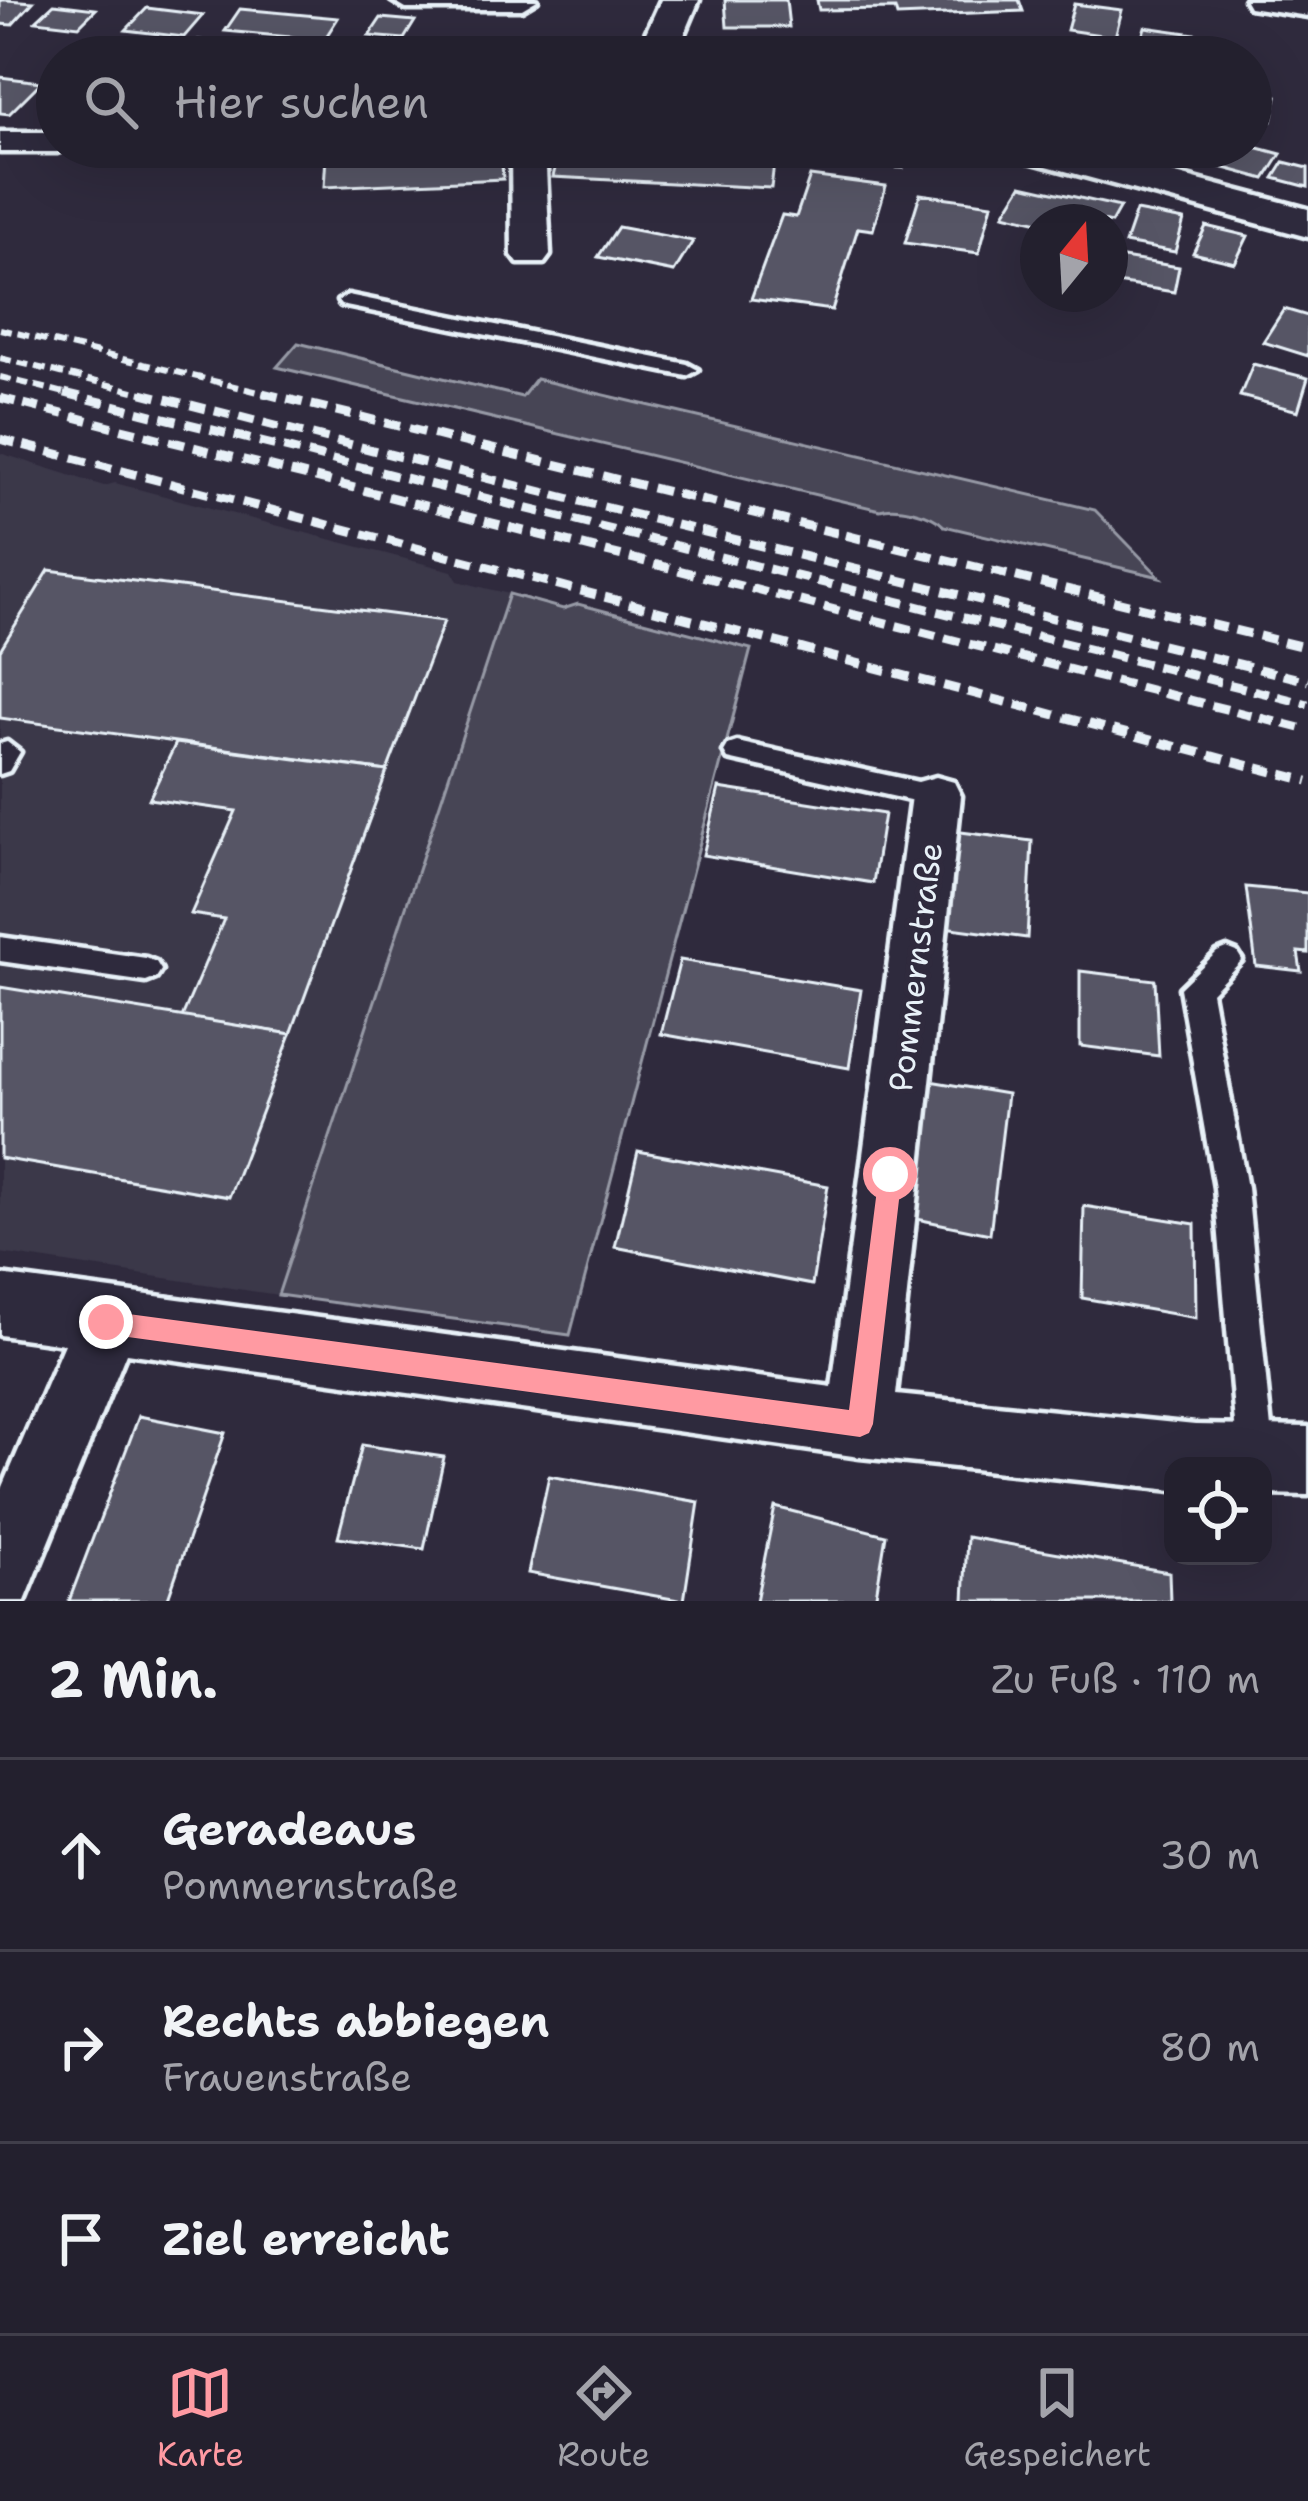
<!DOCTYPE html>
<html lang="de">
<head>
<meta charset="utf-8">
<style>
  body { margin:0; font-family:"Shantell Sans",sans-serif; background:#2b2836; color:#f1f3f6 }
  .controls { position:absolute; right:36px; bottom:36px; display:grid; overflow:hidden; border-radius:24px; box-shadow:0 12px 48px #0002 }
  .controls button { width:108px; height:108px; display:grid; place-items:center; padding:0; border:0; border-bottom:3px solid #403e4a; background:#23202e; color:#f1f3f6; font:60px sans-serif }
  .compass { position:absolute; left:1020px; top:204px; width:108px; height:108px; border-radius:50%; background:#23202e; box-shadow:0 12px 48px #0002; rotate:18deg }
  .stop { position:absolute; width:36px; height:36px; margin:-27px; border:9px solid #ff9aa2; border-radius:50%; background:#fff }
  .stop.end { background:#ff9aa2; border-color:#fff; box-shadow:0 3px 12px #0008 }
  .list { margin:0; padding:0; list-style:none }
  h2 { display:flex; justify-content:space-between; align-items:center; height:156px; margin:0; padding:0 48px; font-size:51px }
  h2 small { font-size:39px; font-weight:400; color:#a3a3aa }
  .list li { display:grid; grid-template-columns:78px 1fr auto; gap:36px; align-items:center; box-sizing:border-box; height:192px; padding:0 48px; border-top:3px solid #403e4a }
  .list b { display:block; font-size:45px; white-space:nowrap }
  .list p { margin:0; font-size:39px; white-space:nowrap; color:#a3a3aa }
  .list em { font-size:39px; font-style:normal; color:#a3a3aa }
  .icon { flex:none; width:66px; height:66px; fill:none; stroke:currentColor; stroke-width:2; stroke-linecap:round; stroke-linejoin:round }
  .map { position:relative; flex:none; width:1308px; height:1601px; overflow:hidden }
  .search { position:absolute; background:#23202e; box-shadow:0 12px 48px #0002; left:36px; right:36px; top:36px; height:132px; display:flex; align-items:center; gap:30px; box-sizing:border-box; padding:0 42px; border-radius:66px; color:#a3a3aa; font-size:45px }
  .sheet { height:732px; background:#23202e }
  nav { display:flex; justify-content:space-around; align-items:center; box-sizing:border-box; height:168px; border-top:3px solid #403e4a; background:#23202e; font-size:33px; color:#a3a3aa }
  nav a { display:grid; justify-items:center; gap:6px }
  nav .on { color:#ff9aa2 }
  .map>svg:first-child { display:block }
  .built { fill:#3b3749 }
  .green { fill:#464455; stroke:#979aa6; stroke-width:3 }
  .building { fill:#575565; stroke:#e8f1f8; stroke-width:3 }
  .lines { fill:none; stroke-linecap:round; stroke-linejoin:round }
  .service-casing { stroke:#e8f1f8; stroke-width:9 }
  .minor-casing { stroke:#e8f1f8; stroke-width:9 }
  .tertiary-casing { stroke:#e8f1f8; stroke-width:9 }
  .service { fill:#2f2a3d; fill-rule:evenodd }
  .minor { fill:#2f2a3d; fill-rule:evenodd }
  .tertiary { fill:#2f2a3d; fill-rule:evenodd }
  .rail-far1 { stroke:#e8f1f8; stroke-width:6; stroke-dasharray:12 6; stroke-linecap:butt }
  .rail { stroke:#e8f1f8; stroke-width:9; stroke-dasharray:16 9; stroke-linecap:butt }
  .route { fill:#ff9aa2 }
  .labels { text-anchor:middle; stroke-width:10; stroke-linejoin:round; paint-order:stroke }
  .street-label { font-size:33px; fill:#e8f1f8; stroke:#2f2a3d }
</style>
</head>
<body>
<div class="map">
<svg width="1308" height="1601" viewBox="0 0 1308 1601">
  <rect width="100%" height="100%" fill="#2f2a3d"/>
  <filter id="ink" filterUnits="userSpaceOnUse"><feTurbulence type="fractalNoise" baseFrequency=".00833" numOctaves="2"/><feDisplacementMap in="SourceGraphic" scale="24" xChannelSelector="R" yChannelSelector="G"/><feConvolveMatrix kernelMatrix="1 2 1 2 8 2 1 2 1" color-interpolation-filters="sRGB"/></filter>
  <g filter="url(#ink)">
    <polygon class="built" points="0,453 104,486 115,483 452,571 458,581 509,594 278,1295 0,1253"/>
    <g class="green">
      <path d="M298 343 522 397 536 379 1095 510 1160 577 944 526C932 513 896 505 880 510L277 367Z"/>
      <polygon points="509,594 563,609 578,604 751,649 570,1335 278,1295"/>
    </g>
    <g class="building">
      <polygon points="0,0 7,0 33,2 12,25 0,24"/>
      <polygon points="725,0 786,0 789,27 727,27"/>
      <polygon points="817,0 1019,0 1023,11 897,16 895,9 819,10"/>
      <polygon points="54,4 96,9 79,26 36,21"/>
      <polygon points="1074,4 1122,10 1115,37 1067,30"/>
      <polygon points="147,8 203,15 184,37 126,30"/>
      <polygon points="240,9 338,18 324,40 225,31"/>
      <polygon points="381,18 415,21 404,39 369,36"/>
      <polygon points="1145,27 1216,37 1211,57 1138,51"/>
      <polygon points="556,38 614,39 612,57 553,57"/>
      <polygon points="198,40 233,43 223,57 184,57"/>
      <polygon points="724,42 784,43 785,57 724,57"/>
      <polygon points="0,77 41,82 9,114 0,113"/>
      <polygon points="1251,92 1277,96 1272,121 1251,117"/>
      <polygon points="1251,146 1281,154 1265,179 1210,164 1222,147"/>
      <polygon points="560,147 775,156 771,188 553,177"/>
      <polygon points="501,149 503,179 324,187 326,157"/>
      <polygon points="842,151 903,153 903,168 841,165"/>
      <polygon points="1284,162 1308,168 1308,187 1274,178"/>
      <polygon points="810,176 886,186 873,230 858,228 832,310 751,299 782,215 796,217"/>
      <polygon points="1022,185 1120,207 1111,223 1071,214 1066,222 1039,222 1004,214"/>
      <polygon points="920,194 992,204 979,253 905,243"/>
      <polygon points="1136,211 1184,220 1175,252 1125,243"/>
      <polygon points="1206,226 1248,236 1235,263 1193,253"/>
      <polygon points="618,227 693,241 674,272 598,257"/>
      <polygon points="1111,256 1179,267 1174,292 1110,282"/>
      <polygon points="1284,309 1308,316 1308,356 1263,342"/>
      <polygon points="1253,364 1308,378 1298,411 1240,396"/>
      <polygon points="49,570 444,621 387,771 0,718 0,650"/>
      <polygon points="176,743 387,771 291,1034 182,1017 224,919 191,914 236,811 149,799"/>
      <polygon points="719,788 884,814 873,883 703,855"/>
      <polygon points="945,830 1032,841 1027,938 936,926"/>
      <polygon points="1246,887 1308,893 1308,953 1298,952 1301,971 1256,966"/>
      <polygon points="680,960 861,990 849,1068 661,1034"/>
      <polygon points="1080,971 1155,980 1159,1056 1080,1046"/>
      <polygon points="0,987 291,1034 229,1197 0,1158"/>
      <polygon points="930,1081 1007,1094 990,1234 912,1218"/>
      <polygon points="638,1151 828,1186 812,1285 615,1247"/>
      <polygon points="1084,1206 1195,1224 1196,1318 1082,1298"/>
      <polygon points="139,1416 225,1433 167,1601 69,1601"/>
      <polygon points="362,1445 444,1457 424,1549 338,1537"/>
      <polygon points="549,1476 699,1502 684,1601 528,1573"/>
      <polygon points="775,1507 886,1535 875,1601 756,1601"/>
      <polygon points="967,1537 1169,1572 1170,1601 964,1601"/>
    </g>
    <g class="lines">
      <g class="service-casing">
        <g id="service">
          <polygon points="348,295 687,364 698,370 687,376 341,305 338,301"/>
          <polygon points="7,742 20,752 9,771 0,774 0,744"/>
          <polygon points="737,742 936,786 949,796 936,806 728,759 724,752 728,745"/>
          <polygon points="0,937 146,958 156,962 161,970 156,978 146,982 0,961"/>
          <polygon points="1227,948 1237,952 1242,960 1211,992 1247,1188 1274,1459 1263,1474 1263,1466 1241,1466 1238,1459 1215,1188 1180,988 1217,952"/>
        </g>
      </g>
      <g class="minor-casing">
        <g id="minor">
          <polygon points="391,0 537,0 522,9 406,9"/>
          <polygon points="1245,0 1308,0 1308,16 1249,7"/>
          <polygon points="0,132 57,132 57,147 71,147 57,152 0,152"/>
          <polygon points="511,147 545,147 550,255 544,263 518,263 512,255"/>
          <polygon points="936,777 954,782 961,796 896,1395 1195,1425 1308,1427 1308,1495 1263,1494 1263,1466 1173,1466 1173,1490 860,1457 126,1353 25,1601 0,1601 0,1494 64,1344 0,1335 0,1275 832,1387 911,796 918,782"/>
        </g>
      </g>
      <g class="tertiary-casing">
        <g id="tertiary">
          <polygon points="661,0 699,0 675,57 635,57"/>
          <polygon points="1004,147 1074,147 1308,209 1308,237 1010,156"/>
        </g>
      </g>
      <use href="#service" class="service"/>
      <use href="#minor" class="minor"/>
      <use href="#tertiary" class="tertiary"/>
      <g class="rail-far1">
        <polyline points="0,329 275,396"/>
        <polyline points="0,358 154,396"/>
        <polyline points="0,377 77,396"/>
      </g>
      <g class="rail">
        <polyline points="65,393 1308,704"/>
        <polyline points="142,393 1308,681"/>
        <polyline points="263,393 1308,648"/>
        <polyline points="0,398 1308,730"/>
        <polyline points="0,439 1308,781"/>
      </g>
    </g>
  </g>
  <polygon class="route" points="890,1163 902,1174 873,1424 869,1433 860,1437 106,1334 94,1322 106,1311 849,1410 879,1174"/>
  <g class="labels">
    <g class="street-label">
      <text transform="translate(915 967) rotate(-83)" y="12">Pommernstraße</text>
    </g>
  </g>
</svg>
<div class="controls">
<button><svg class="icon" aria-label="locate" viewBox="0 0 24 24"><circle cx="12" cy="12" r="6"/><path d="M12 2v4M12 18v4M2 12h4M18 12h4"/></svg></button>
</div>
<svg class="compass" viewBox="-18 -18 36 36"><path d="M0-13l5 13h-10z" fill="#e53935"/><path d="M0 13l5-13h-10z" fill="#a3a3aa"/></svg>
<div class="stop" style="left:890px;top:1174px"></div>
<div class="stop end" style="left:106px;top:1322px"></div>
<div class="search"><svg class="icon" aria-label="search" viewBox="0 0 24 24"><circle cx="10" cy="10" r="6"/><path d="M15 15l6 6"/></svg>Hier suchen</div>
</div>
<section class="sheet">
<h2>2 Min.<small>Zu Fuß · 110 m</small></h2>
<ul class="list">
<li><svg class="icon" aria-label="ahead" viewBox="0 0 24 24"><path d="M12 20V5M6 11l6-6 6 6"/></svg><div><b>Geradeaus</b><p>Pommernstraße</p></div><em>30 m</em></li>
<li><svg class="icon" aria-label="right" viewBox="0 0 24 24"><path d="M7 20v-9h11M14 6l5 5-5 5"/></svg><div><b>Rechts abbiegen</b><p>Frauenstraße</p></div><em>80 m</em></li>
<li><svg class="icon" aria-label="arrive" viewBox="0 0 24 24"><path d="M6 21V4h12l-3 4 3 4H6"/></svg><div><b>Ziel erreicht</b></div></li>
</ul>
</section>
<nav>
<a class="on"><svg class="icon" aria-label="map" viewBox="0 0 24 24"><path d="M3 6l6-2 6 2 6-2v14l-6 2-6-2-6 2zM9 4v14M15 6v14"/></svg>Karte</a>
<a><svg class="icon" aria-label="directions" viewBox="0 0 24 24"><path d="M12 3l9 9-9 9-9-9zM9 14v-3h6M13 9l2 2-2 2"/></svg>Route</a>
<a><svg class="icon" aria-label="saved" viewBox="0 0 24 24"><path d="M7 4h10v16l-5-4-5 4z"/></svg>Gespeichert</a>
</nav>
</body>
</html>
